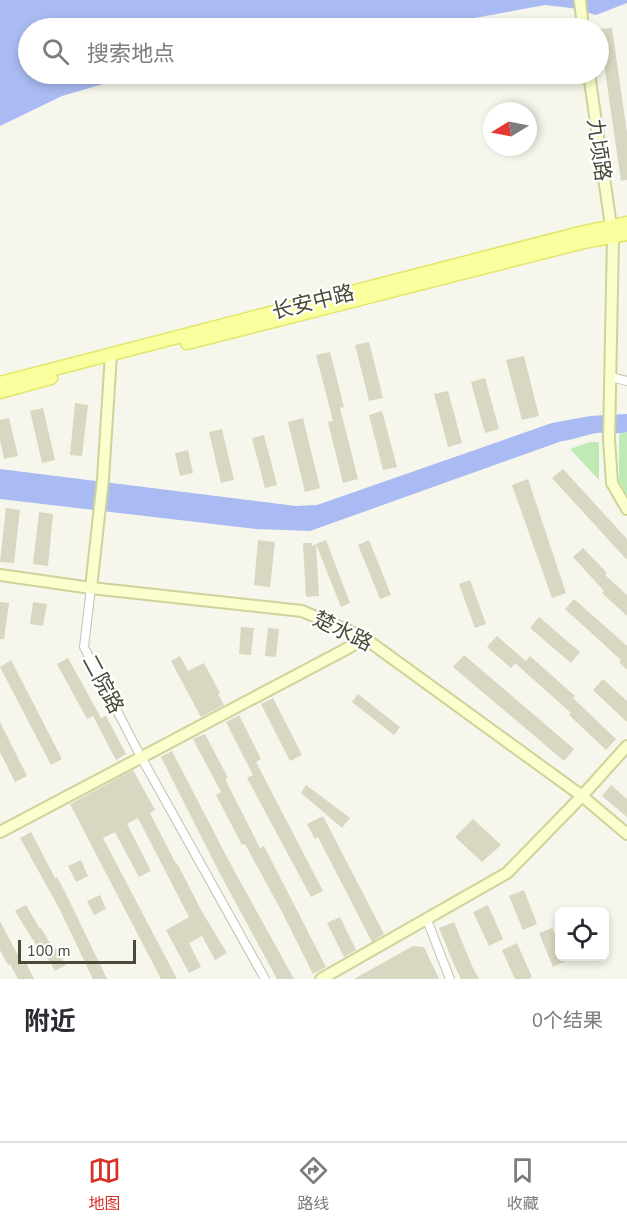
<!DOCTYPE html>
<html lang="zh">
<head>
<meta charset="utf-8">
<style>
  body { margin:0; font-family:"PT Sans","Noto Sans SC",sans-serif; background:#f2f2f3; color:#2b2b33 }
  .controls { position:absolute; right:18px; bottom:18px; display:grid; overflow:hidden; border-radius:9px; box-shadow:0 3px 9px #0003 }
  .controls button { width:54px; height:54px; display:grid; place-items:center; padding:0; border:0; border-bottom:2px solid #e1e1e2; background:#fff; color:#2b2b33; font:30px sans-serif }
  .compass { position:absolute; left:483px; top:102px; width:54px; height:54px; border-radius:50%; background:#fff; box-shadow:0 3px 9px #0003; rotate:260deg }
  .scale { position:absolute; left:18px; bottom:15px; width:118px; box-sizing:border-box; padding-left:6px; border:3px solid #4b4a39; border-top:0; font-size:16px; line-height:21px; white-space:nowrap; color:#4b4a39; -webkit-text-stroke:4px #fff; paint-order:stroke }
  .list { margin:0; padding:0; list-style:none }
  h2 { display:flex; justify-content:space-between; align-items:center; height:78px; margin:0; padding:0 24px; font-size:26px }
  h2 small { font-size:20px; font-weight:400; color:#7c7c81 }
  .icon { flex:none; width:33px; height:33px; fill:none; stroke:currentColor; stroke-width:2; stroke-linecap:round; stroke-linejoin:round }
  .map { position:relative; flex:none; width:627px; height:979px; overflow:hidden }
  .search { position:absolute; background:#fff; box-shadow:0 3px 9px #0003; left:18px; right:18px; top:18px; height:66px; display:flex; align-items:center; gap:15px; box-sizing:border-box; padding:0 21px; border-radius:33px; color:#7c7c81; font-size:22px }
  .sheet { height:162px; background:#fff }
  nav { display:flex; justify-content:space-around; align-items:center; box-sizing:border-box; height:84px; border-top:2px solid #e1e1e2; background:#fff; font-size:16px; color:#7c7c81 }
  nav a { display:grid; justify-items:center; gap:3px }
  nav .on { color:#d93025 }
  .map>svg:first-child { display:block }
  .green { fill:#c0eab5 }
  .water { fill:#a9bbf2 }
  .building { fill:#d8d7c1 }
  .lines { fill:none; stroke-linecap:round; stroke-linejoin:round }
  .street-casing { stroke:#c2c2ae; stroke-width:10 }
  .secondary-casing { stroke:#ced399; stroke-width:14 }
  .primary-casing { stroke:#e0e66a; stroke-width:15 }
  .street { stroke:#fff; stroke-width:8 }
  .secondary { stroke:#faffcd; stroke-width:10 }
  .primary { stroke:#f9ff9c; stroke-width:12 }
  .labels { text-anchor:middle; stroke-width:4.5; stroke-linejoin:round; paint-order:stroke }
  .street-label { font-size:21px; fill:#4b4a39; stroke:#fff }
</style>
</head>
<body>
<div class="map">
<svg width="627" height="979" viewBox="0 0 627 979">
  <rect width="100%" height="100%" fill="#f6f6ec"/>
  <g class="green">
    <polygon points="627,432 627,495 619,481 619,434"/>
    <polygon points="590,442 599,442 599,480 570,449"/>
  </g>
  <g class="water">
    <polygon points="0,0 627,0 627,3 596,15 571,8 545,5 420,28 28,28 28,74 170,74 103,84 62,96 0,126"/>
    <path d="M627 414V432C617 435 607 432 596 433 584 435 574 440 562 441L310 531 256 529 0 499V469L296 506 317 505 552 423 590 416Z"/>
  </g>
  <g class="building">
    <polygon points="612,28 627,133 627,180 621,181 599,29"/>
    <polygon points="369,342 383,398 369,401 355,345"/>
    <polygon points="330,352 344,407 340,408 358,479 343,483 328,422 333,421 316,355"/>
    <polygon points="524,356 539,416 522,420 506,360"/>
    <polygon points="485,378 499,429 485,433 471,382"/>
    <polygon points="448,391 462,443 448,447 434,394"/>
    <polygon points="75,403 88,405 82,456 70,455"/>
    <polygon points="43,408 55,460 42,463 30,411"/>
    <polygon points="382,411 397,467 383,470 369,415"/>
    <polygon points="9,418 18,456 4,459 0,440 0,420"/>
    <polygon points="303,418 320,488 305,492 288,422"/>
    <polygon points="222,429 234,480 221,483 209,432"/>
    <polygon points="264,435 277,485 265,488 252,438"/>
    <polygon points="188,450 193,473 180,476 175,453"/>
    <polygon points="563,469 627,539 627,560 552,478"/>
    <polygon points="528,479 566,593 552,598 512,485"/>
    <polygon points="6,508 20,510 14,563 0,562"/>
    <polygon points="39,512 53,514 48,566 33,564"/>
    <polygon points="258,540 275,542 270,587 254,585"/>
    <polygon points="326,540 350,603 341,607 316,544"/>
    <polygon points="369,540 391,595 380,599 358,545"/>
    <polygon points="303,543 312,543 312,546 316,544 319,596 306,597"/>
    <polygon points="583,548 607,573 605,575 627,595 627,616 602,593 604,591 573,557"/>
    <polygon points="470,580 486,624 475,628 459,584"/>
    <polygon points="574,599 627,646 627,670 619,662 621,660 565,609"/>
    <polygon points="0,602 9,603 4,639 0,639"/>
    <polygon points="33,602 47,604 43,626 30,624"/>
    <polygon points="539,617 580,652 571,663 530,628"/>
    <polygon points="241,627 254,628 251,655 239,654"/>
    <polygon points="268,628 279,629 276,657 265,656"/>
    <polygon points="497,636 526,661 530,656 575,696 573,698 616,739 606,750 569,715 571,713 515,663 511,668 487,647"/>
    <polygon points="464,655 574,749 564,761 453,667"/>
    <polygon points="180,656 188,671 204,663 220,693 218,694 224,705 201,717 171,661"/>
    <polygon points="68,658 101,718 106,716 126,754 116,760 93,716 87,719 57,664"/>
    <polygon points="11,660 62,759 51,765 0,667"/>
    <polygon points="603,679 627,701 627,722 593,690"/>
    <polygon points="358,694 400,727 394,735 352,702"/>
    <polygon points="273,698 302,755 290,761 261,704"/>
    <polygon points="239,715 261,759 256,762 323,891 311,897 247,778 253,775 226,722"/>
    <polygon points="0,722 27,776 15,782 0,752"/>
    <polygon points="205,734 228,778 225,779 260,848 264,846 326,967 313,974 282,912 245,844 242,845 216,795 221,792 193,739"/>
    <polygon points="172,751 230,863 294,979 277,979 218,870 161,757"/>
    <polygon points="133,770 155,810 150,813 176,864 177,863 202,912 227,953 215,960 202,936 189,943 201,967 189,973 166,930 189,917 138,818 127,824 151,871 139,877 115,832 103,838 177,979 161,979 70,804"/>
    <polygon points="306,785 350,818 342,828 301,793"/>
    <polygon points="611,785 627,799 627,817 602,796"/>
    <polygon points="323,816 384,934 372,942 318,837 315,839 307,824"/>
    <polygon points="473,819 501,845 482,862 455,837"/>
    <polygon points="31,832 55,878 57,877 66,894 107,979 93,979 58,906 20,838"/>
    <polygon points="81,860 88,876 76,882 68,866"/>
    <polygon points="524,890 537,924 523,930 509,896"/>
    <polygon points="100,895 106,909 94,915 87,901"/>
    <polygon points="26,905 40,929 41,928 54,950 56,948 66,965 55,971 42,949 39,950 15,911"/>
    <polygon points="488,905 503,939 489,946 473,912"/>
    <polygon points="340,917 356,950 344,957 327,923"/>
    <polygon points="0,921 23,965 26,963 34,979 18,979 10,964 8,965 0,950"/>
    <polygon points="454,922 472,966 479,979 461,979 453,962 439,928"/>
    <polygon points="552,928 560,945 560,957 564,957 566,961 553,967 539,933"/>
    <polygon points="517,943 532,977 528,979 515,979 502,950"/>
    <polygon points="413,946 424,947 439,979 354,979"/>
  </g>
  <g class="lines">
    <g class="street-casing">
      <g id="street">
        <polyline points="611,377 627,381"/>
        <polyline points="91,588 84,647 141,757 265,979"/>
        <polyline points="427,920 450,979"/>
      </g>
    </g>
    <g class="secondary-casing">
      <g id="secondary">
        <polyline points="580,0 583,28"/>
        <polyline points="589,74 611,226"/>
        <polyline points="613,237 609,440 612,483 627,509"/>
        <polyline points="0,575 91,588 302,611 363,637 582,796 627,834"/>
        <polyline points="91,588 103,479 111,354"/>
        <polyline points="0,832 350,647 363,637"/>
        <polyline points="321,979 507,873 582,796 627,746"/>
      </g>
    </g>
    <g class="primary-casing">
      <g id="primary">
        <polyline points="187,343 584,242 627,234"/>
        <polyline points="0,383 580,233 627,223"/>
        <polyline points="0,392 51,378"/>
      </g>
    </g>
    <use href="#street" class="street"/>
    <use href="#secondary" class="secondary"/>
    <use href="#primary" class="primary"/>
  </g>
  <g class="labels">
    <g class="street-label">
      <text transform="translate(599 150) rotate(82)" y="7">九顷路</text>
      <text transform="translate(313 302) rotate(-14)" y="7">长安中路</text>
      <text transform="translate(343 631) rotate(26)" y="7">楚水路</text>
      <text transform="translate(103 684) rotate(62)" y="7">二院路</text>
    </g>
  </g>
</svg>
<div class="controls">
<button><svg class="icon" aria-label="locate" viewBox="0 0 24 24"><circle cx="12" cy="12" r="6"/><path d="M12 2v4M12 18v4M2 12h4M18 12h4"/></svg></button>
</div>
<svg class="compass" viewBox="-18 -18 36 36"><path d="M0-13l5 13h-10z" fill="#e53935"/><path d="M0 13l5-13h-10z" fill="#7c7c81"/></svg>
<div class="scale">100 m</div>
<div class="search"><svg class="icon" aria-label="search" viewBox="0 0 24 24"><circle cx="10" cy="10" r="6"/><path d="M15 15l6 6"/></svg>搜索地点</div>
</div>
<section class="sheet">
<h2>附近<small>0个结果</small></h2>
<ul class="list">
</ul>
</section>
<nav>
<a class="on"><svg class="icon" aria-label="map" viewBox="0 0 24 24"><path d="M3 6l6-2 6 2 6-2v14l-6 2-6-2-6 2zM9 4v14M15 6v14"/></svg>地图</a>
<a><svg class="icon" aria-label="directions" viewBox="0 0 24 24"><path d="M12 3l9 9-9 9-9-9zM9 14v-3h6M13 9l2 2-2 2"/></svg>路线</a>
<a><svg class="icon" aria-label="saved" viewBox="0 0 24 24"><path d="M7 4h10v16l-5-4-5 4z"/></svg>收藏</a>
</nav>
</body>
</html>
